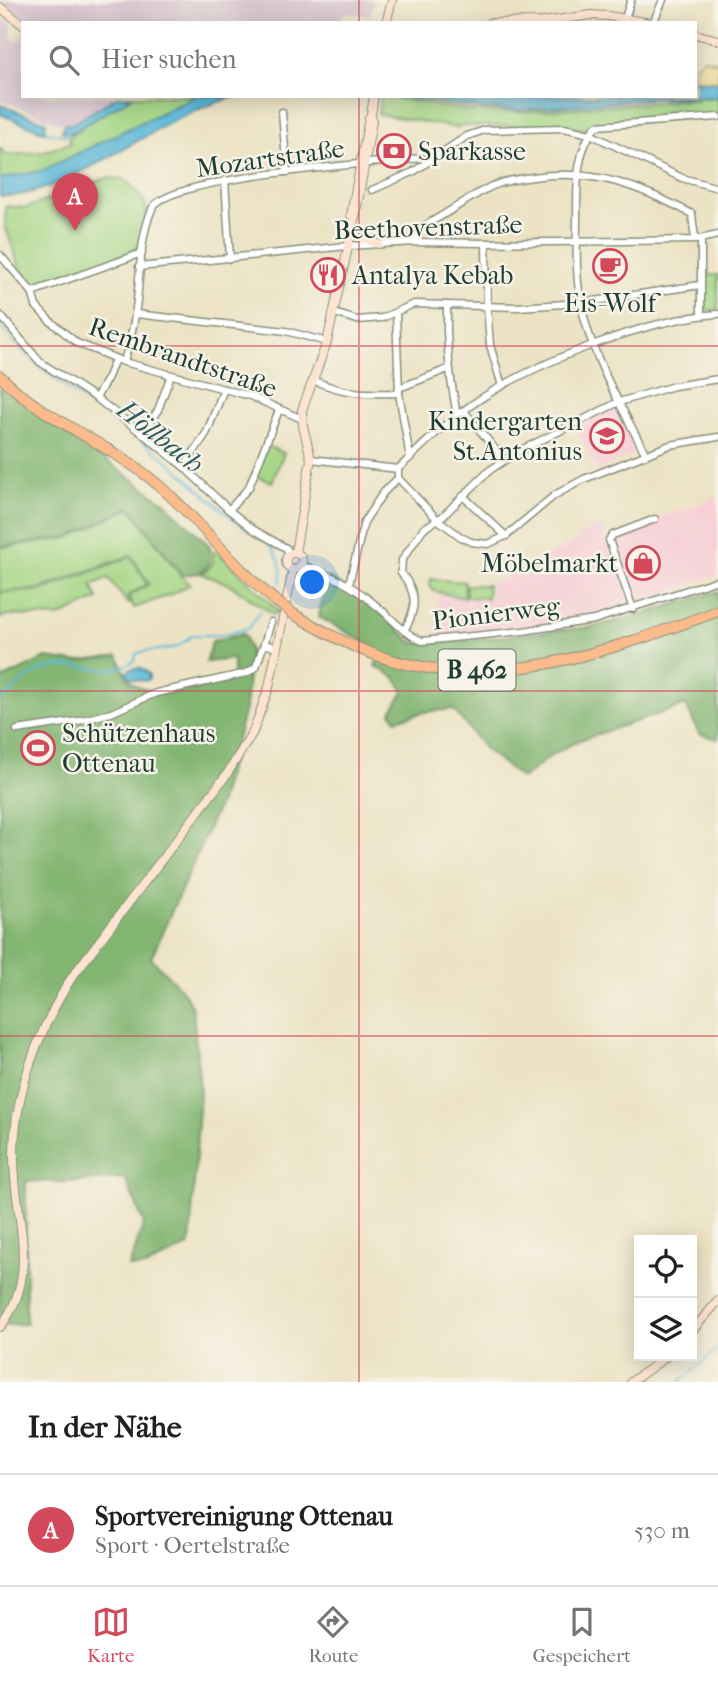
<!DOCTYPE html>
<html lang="de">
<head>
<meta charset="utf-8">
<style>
  body { margin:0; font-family:"IM FELL French Canon",serif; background:#f6f6f6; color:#202124 }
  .controls { position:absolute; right:21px; bottom:21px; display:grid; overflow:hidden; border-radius:0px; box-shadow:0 4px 18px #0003 }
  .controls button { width:63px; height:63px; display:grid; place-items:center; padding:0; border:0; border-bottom:2px solid #e0e0e0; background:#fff; color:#202124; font:35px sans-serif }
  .you { position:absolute; left:313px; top:583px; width:24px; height:24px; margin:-18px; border:5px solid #fff; border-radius:50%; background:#1a73e8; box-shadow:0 0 0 10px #1a73e833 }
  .badge { display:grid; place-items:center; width:46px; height:46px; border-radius:50%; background:#d1495b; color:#fff; font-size:23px; font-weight:700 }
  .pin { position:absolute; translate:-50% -58px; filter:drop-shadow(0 2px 4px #0008) }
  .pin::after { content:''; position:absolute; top:37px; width:24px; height:21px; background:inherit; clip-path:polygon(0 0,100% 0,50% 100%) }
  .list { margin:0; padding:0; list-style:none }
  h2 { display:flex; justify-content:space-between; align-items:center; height:91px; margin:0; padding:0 28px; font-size:30px }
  h2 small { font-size:23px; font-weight:400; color:#757577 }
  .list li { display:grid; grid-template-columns:46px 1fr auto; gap:21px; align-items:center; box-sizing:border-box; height:112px; padding:0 28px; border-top:2px solid #e0e0e0 }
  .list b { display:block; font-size:26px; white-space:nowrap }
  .list p { margin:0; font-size:23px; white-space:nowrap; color:#757577 }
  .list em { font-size:23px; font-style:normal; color:#757577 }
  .icon { flex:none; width:38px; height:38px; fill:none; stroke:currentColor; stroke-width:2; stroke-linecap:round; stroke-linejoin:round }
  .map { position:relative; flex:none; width:718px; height:1382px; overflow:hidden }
  .search { position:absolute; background:#fff; box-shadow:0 4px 18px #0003; left:21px; right:21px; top:21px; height:77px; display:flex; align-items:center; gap:18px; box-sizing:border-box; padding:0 24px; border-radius:0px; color:#757577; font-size:26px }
  .sheet { height:203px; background:#fff }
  nav { display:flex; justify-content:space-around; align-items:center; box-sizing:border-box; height:98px; border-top:2px solid #e0e0e0; background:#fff; font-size:19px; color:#757577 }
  nav a { display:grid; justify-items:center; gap:4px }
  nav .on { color:#d1495b }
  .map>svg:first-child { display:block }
  .built { fill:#f6cfd6 }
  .industrial { fill:#d1bdc9 }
  .green { fill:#a4d584; stroke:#62895c; stroke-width:2 }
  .forest { fill:#83b672; stroke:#517a53; stroke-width:2 }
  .sand { fill:#eeda9e; stroke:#868c69; stroke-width:2 }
  .water { fill:#5bb8d9; stroke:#3d7a86; stroke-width:2 }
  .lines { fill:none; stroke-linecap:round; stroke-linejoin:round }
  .stream { stroke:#5bb8d9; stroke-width:2 }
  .street-casing { stroke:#86907c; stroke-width:9 }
  .secondary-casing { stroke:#86907c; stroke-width:10 }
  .primary-casing { stroke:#86907c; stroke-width:12 }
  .street { stroke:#fff; stroke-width:6 }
  .secondary { stroke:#fde4d1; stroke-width:8 }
  .primary { stroke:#fbbb8c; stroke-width:10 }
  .primary-bridge-casing { stroke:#86907c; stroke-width:12; stroke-linecap:butt }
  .primary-bridge { stroke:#fbbb8c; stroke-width:10 }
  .grid { fill:none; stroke:#d1495b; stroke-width:2; stroke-opacity:0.55 }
  .labels { text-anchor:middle; stroke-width:5; stroke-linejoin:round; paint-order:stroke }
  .shield { fill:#f7f3e8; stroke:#60746a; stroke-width:2 }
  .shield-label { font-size:24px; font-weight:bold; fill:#1f3d34 }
  .poi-label { font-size:26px; fill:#1f3d34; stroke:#f7f3e8; text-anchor:start }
  .street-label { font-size:26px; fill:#1f3d34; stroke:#f7f3e8 }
  .water-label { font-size:28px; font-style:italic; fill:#2e5c5d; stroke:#f7f3e8 }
</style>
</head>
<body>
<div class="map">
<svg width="718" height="1382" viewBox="0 0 718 1382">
  <rect width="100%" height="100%" fill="#f7f3e8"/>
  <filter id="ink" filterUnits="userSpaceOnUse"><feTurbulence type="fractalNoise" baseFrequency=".0143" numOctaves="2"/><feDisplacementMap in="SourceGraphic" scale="14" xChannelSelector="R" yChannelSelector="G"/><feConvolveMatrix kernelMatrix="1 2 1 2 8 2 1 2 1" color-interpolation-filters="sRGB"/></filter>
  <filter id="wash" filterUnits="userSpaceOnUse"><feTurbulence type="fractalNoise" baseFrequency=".00686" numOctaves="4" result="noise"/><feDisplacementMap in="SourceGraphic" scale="28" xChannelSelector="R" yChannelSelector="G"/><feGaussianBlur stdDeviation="1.57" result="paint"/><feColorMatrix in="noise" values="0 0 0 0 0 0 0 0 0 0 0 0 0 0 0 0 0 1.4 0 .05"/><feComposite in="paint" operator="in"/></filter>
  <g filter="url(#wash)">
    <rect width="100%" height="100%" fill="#ece3c5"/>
    <g class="built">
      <polygon points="615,407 640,448 639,452 597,471 575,425"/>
      <polygon points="718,497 718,576 580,618 550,625 481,630 434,638 439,593 464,598 490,600 491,580 504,579 580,539 579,535 601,525 607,540 659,522 658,518"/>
    </g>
    <g class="industrial">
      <polygon points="1,0 374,0 370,16 343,13 341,23 30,23"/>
      <polygon points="0,16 12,25 11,37 18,42 23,35 23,96 116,96 71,124 59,123 0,100"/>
    </g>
    <g class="green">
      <path d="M134 96H196L44 170 0 179V147L3 153C24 157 50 151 70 143L69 136 82 129 81 127Z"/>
      <polygon points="381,96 471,111 519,112 718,98 718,114 592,126 587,130 565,126 459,126 457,128 378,114"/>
      <path d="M107 178 124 179C130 185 139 192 143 200 150 213 144 243 132 252L31 288 28 278 23 276 5 225 6 206 26 208Z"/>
      <polygon points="704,275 718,275 718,310 705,310"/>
      <polygon points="267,446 284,453 272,482 255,476"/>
      <polygon points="130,508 181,576 190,584 172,594 134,608 129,597 149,584 131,555 39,589 0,592 0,548 69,538"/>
      <polygon points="213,551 218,552 280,612 273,614 229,584 202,574 213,564"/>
      <polygon points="131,557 147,584 127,596 130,603 128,604 108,578 92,585 98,599 59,617 8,615 0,618 0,593 3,592 40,591"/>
      <polygon points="431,579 465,582 464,598 434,591 430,586"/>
      <polygon points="466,585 488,585 487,598 466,597"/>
    </g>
    <g class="forest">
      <polygon points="4,387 164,502 210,546 210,563 200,573 182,575 130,507 69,537 0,547 0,389"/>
      <polygon points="329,577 386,617 412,642 426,644 592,627 622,620 718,591 718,739 699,734 686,705 577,741 553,754 522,779 485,749 453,709 424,712 396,720 391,712 404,692 395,677 375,666 378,659 367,643 319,617 322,598"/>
      <path d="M244 634 250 652 245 709 220 802 151 958 184 992 193 1010 200 1091 190 1245 145 1267H129L144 1223 125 1178 66 1182 26 1181V1324L0 1325V680L46 658 75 662 118 656C122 664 125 676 130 681 155 703 205 687 233 680V659L206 662 212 641Z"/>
    </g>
    <polygon class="sand" points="704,58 718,62 718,81 695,80 695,65"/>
    <g class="water">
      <polygon points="695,81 718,82 718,97 652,99 518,110 485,109 393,96 695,96"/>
      <polygon points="118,96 134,96 71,133 62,132 64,124 72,124"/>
      <path d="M196 96H239C188 107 133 145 87 169 59 183 32 197 0 196V179L44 170Z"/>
      <polygon points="0,105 46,122 45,132 0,114"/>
      <polygon points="141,668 149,674 149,679 145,681 129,678 127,672 131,669"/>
    </g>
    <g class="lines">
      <g class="stream">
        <polyline points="631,15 635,0"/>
        <polyline points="46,132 66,136 67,131"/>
        <path d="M0 326C43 380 106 411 159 454 190 478 216 508 249 530"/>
        <path d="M260 537C275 547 285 565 280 583"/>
        <path d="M0 699C13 694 19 683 30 676 37 671 48 668 56 667 82 661 110 680 135 660L136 654C149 648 165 652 178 646 183 644 188 639 192 635H224L249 628 260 611"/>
        <polyline points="680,1382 718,1349"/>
      </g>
    </g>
  </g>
  <g filter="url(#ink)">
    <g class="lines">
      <g class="street-casing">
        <g id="street">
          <polyline points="625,18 631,0"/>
          <polyline points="653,23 663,0"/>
          <polyline points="282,112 287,172"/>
          <polyline points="225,180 230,259"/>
          <polyline points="372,190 413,172 467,136 485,130 564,128 590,134 682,178 718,188"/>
          <polyline points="701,239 701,315"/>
          <path d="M415 242 416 230C441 218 462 202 486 189 501 181 517 179 533 177 593 168 639 186 692 214L695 240"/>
          <polyline points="486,243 487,306 490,345 502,386"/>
          <polyline points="0,255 32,292 36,306 49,320 77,343 124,362 250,396 302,419"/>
          <polyline points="139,267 347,246 415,242 486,243 695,240 718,235"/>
          <polyline points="32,292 142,253"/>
          <path d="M447 305C446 341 449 374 456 410L459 414"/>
          <polyline points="334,313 357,320 382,318 414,304 517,307 581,303 700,285"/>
          <polyline points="396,313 399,393 410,458"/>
          <polyline points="136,314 286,331 327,342"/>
          <polyline points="0,315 40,362 96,398 143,434 184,467 229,510 254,530 286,548 290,554"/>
          <path d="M124 362C128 346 133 331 135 315 141 280 138 242 152 209 165 176 381 163 422 158L428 161"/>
          <path d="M313 380C344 394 365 394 399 393"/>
          <polyline points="399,388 448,369"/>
          <polyline points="96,398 108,377 115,359"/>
          <polyline points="464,411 504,460"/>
          <polyline points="143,434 158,410 171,375"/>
          <path d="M646 455C622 407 591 357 581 303 575 274 577 243 577 213 577 184 576 150 596 126L718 117"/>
          <polyline points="311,459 398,469 398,478 437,519 461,537 471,542 488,544 506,536 555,495 584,479 670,445 718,437"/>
          <polyline points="184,467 207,432 224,389"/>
          <path d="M398 469C421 447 444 424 470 406 529 364 646 319 718 314"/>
          <polyline points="463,496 506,536"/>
          <polyline points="229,510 249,487 279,410"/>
          <path d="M301 565C334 576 351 584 378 607 393 619 404 634 422 641L523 631 594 620 718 580"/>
          <polyline points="349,584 364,522 383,493 398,478"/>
          <polyline points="633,609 609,540 613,535 655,519"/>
          <path d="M404 631C417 609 418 593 401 573L402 560 423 529 443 516 490 470 519 451 619 402 674 386 718 379"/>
          <polyline points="264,644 271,622"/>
          <polyline points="17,730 78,721 111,713 156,693 247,673 256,667 264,644 278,648"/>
        </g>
      </g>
      <g class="secondary-casing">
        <g id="secondary">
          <polyline points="0,7 23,25"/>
          <polyline points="386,23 392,0"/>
          <polyline points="489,23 543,22 591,15 608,16 651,23"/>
          <polyline points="695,34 718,40"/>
          <polyline points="351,215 369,118"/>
          <polyline points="353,230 362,238 379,244"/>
          <polyline points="295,553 311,459 303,426 302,410 327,342 357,207 372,121 371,114 374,96"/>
          <circle cx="294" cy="561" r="8"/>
          <path d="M0 1327C43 1274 12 1212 14 1152 15 1088 39 1030 72 977L227 774 253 732 269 687 293 569"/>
          <polyline points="692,1331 718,1301"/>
          <polyline points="631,1382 667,1356"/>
        </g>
      </g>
      <g class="primary-casing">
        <g id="primary">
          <path d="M0 376C41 417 96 438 142 472 192 509 228 563 277 602"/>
          <path d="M295 615C321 630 347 645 376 655 489 696 612 650 718 611"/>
        </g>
      </g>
      <use href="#street" class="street"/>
      <use href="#secondary" class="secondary"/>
      <use href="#primary" class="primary"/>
      <g class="primary-bridge-casing">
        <polyline id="primary-bridge" points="277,602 295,615"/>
      </g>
      <use href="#primary-bridge" class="primary-bridge"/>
    </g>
  </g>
  <path class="grid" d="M359 0V23M359 96V1382M0 346H718M0 691H718M0 1036H718"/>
  <defs>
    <g id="bank-ring" transform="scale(1.75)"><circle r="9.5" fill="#f7f3e8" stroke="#d1495b" stroke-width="1.5"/><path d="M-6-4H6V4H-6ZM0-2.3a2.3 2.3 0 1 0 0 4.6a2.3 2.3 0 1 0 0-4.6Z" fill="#d1495b"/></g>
    <g id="cafe-ring" transform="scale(1.75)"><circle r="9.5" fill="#f7f3e8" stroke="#d1495b" stroke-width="1.5"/><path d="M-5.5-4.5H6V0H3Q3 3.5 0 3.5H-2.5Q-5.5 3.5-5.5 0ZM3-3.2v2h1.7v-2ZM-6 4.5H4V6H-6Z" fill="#d1495b"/></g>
    <g id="restaurant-ring" transform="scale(1.75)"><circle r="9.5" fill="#f7f3e8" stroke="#d1495b" stroke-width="1.5"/><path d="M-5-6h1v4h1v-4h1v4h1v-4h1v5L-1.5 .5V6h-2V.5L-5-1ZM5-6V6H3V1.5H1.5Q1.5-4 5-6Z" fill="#d1495b"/></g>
    <g id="school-ring" transform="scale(1.75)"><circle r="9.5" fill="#f7f3e8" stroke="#d1495b" stroke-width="1.5"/><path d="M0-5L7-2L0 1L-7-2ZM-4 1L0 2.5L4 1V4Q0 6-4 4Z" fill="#d1495b"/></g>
    <g id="shop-ring" transform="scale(1.75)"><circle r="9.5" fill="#f7f3e8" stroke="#d1495b" stroke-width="1.5"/><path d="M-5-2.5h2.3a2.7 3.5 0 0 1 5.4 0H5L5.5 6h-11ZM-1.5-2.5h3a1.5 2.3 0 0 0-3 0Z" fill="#d1495b"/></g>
    <g id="stadium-ring" transform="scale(1.75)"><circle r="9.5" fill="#f7f3e8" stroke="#d1495b" stroke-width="1.5"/><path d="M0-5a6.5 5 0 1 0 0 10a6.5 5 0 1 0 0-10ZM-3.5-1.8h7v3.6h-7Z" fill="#d1495b"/></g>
  </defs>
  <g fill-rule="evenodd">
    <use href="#bank-ring" x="394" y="151"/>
    <use href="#cafe-ring" x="610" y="266"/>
    <use href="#restaurant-ring" x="328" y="275"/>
    <use href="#school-ring" x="607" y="436"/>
    <use href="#shop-ring" x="643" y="563"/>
    <use href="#stadium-ring" x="38" y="748"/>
  </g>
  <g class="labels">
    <rect class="shield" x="438.5" y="649.5" width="77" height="41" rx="5"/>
    <g class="shield-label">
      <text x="477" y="678">B 462</text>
    </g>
    <g class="poi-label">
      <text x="418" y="160">Sparkasse</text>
      <text x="352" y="284">Antalya Kebab</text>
      <text x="610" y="312" text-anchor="middle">Eis-Wolf</text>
      <text x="582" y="430" text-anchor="end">Kindergarten<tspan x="582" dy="30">St.Antonius</tspan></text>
      <text x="618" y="572" text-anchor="end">Möbelmarkt</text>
      <text x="62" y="742">Schützenhaus<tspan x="62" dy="30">Ottenau</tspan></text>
    </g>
    <g class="street-label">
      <text transform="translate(270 158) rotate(-8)" y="9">Mozartstraße</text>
      <text transform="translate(428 227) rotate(-2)" y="9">Beethovenstraße</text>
      <text transform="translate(183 357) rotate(19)" y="9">Rembrandtstraße</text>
      <text transform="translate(496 613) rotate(-7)" y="9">Pionierweg</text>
    </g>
    <g class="water-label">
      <text transform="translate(161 436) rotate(38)" y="10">Höllbach</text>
    </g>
  </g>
</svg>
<div class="controls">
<button><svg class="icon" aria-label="locate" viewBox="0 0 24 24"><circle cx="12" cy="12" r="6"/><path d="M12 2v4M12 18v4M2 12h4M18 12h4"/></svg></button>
<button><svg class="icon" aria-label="layers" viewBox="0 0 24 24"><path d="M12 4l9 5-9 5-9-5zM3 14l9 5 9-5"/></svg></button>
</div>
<div class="you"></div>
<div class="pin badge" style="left:75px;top:231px">A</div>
<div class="search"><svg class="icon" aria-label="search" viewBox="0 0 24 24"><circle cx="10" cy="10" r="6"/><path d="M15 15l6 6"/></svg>Hier suchen</div>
</div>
<section class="sheet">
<h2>In der Nähe<small></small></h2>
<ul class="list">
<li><span class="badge">A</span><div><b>Sportvereinigung Ottenau</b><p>Sport · Oertelstraße</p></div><em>530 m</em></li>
</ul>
</section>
<nav>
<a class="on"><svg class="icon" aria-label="map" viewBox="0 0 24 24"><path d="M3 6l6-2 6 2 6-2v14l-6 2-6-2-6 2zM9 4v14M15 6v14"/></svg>Karte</a>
<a><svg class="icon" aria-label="directions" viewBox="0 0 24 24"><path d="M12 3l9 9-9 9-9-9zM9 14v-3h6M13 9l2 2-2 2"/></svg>Route</a>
<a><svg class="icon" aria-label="saved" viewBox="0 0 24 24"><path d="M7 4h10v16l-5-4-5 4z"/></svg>Gespeichert</a>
</nav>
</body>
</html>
